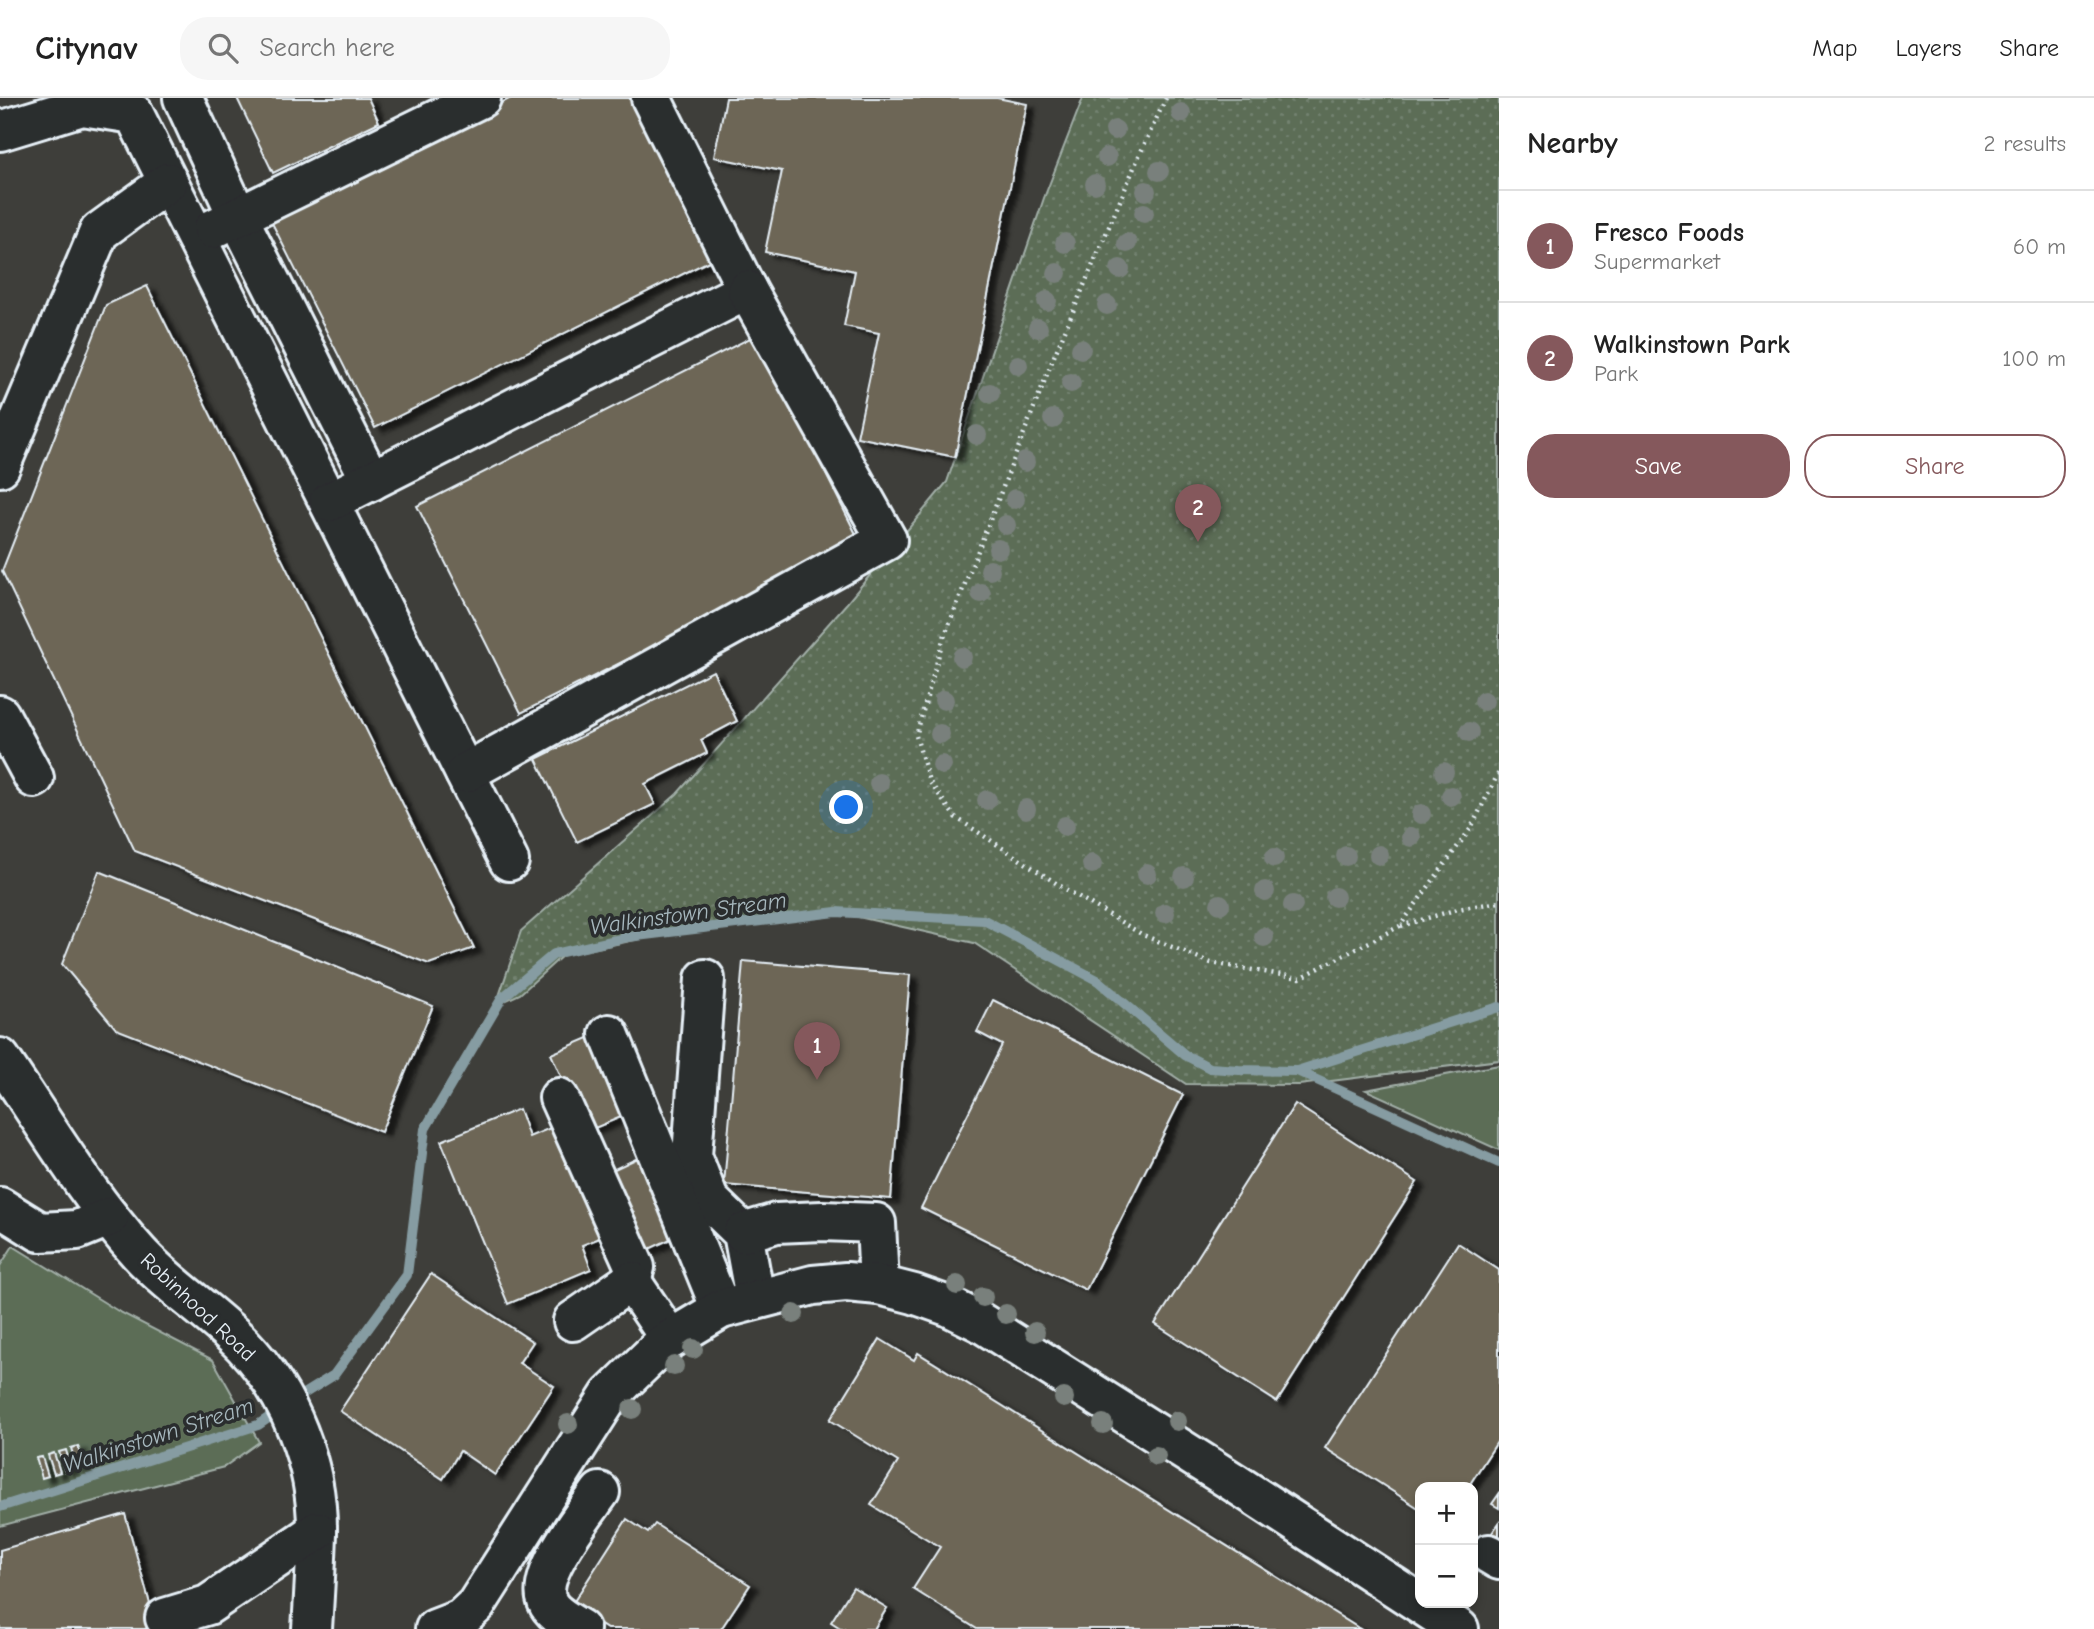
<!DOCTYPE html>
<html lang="en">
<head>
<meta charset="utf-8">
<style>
  body { margin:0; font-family:"Comic Neue",sans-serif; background:#f6f6f6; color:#222 }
  .controls { position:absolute; right:21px; bottom:21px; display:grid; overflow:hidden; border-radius:14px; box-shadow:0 4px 10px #0003 }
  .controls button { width:63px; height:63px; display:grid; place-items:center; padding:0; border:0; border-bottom:2px solid #e0e0e0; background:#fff; color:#222; font:35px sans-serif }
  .you { position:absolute; left:847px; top:710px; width:24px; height:24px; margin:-18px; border:5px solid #fff; border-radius:50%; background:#1a73e8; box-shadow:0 0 0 10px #1a73e833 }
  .badge { display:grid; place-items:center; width:46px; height:46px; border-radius:50%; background:#85585c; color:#fff; font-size:23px; font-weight:700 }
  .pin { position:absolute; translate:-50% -58px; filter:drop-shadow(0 2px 4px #0008) }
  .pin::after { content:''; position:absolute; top:37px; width:24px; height:21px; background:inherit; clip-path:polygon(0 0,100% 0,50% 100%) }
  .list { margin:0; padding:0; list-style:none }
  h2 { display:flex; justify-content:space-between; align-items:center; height:91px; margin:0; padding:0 28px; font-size:30px }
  h2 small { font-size:23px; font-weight:400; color:#767676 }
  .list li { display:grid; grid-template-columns:46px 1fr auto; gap:21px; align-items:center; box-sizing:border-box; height:112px; padding:0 28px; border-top:2px solid #e0e0e0 }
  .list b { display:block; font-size:26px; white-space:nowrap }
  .list p { margin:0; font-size:23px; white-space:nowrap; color:#767676 }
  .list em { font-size:23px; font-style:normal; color:#767676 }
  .actions { display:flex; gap:14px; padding:21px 28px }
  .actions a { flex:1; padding:16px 0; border:2px solid #85585c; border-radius:28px; text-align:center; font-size:24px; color:#85585c }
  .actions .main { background:#85585c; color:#fff }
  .icon { flex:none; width:38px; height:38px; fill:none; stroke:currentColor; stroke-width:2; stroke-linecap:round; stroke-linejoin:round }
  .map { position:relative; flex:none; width:1499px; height:1531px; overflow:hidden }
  header { display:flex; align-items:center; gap:42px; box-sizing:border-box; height:98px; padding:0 35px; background:#fff; border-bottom:2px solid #e0e0e0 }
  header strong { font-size:33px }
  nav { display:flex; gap:38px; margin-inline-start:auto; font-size:24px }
  .search { width:490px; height:63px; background:#f6f6f6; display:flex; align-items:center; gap:18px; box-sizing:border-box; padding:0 24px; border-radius:28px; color:#767676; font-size:26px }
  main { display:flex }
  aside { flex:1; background:#fff }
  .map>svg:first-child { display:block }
  .green { fill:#5b6d57; stroke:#a2afa8; stroke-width:2 }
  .park { fill:url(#park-dots); stroke:#a2afa8; stroke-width:2 }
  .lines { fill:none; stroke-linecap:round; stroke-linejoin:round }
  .stream { stroke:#869ca2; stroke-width:10 }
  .building { fill:#6d6656; stroke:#e8f1f8; stroke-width:2; filter:url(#shadow) }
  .minor-casing { stroke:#e8f1f8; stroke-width:44 }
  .path { stroke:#e8f1f8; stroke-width:4.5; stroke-dasharray:2 5; stroke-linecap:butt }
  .minor { stroke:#2a2d2e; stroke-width:38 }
  .tree { fill:#79807b }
  .labels { text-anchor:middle; stroke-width:7; stroke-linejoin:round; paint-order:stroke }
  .street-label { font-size:21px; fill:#e8f1f8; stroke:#2a2d2e }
  .water-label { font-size:23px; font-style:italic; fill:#a7b8be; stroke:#2a2d2e }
</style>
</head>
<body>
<header>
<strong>Citynav</strong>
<div class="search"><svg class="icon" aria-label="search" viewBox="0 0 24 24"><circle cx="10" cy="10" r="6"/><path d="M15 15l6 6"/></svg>Search here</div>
<nav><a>Map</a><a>Layers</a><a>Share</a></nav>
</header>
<main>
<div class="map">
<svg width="1499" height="1531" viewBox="0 0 1499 1531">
  <defs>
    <pattern id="park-dots" width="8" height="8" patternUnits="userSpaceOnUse" patternTransform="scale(1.75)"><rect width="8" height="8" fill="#5b6d57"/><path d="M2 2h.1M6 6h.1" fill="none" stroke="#738270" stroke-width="1.8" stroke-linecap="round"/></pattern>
    <filter id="shadow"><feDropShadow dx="8" dy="4.5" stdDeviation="2" flood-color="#0009"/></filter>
  </defs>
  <rect width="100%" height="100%" fill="#3e3e3a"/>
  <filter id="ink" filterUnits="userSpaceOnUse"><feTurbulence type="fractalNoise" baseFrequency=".0143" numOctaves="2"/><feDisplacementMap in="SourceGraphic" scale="14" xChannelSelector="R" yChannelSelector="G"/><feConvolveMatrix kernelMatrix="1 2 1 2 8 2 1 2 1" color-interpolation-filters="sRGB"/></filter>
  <g filter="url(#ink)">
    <g class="green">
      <polygon points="1499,967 1499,1052 1366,992"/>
      <polygon points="13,1148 118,1213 213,1262 259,1344 224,1369 0,1428 0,1168"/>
    </g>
    <polygon class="park" points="1083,0 1499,0 1499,962 1299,987 1186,986 974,845 836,814 645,840 563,857 520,896 496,907 521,833 677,696 847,505 947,384 1044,100"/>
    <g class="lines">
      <g class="stream">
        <polyline points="1297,973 1499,1065"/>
        <polyline points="292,1303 334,1277 407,1177 425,1031 502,900 554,856 628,839 836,814 984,822 1097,882 1185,957 1210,970 1239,972 1297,973 1499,909"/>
        <polyline points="0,1409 258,1327 280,1312"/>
      </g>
    </g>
    <g class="building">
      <polygon points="237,0 368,0 379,24 273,75"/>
      <polygon points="511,0 635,0 715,160 375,330 270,121"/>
      <polygon points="726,0 997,0 1027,6 955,359 857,339 879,235 844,228 855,173 765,154 782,73 714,59"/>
      <polygon points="147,188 474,850 429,866 135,753 2,473 106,207"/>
      <polygon points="756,237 860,444 521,615 417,408"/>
      <polygon points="713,573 737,623 701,642 707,655 645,686 655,706 577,744 536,661"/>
      <polygon points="99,773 433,908 381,1034 116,931 62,866"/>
      <polygon points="743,863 910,877 891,1101 724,1087"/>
      <polygon points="993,902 1183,997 1086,1192 921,1110 1002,947 977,934"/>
      <polygon points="593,938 626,1017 590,1032 568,981 563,983 551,956"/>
      <polygon points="1295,1006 1417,1084 1277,1304 1155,1226"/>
      <polygon points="519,1011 529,1039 560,1026 605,1138 582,1147 591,1171 508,1206 441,1043"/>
      <polygon points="640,1059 677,1138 645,1153 608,1074"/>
      <polygon points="1458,1145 1499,1172 1499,1341 1468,1389 1420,1389 1420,1411 1325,1350"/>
      <polygon points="431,1176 533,1244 519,1265 554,1288 495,1377 460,1353 443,1381 340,1313"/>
      <polygon points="880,1241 914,1262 918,1255 1360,1531 977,1531 913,1491 940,1449 871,1407 898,1364 830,1322"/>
      <polygon points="78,1348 84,1368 77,1370 71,1350"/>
      <polygon points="66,1352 71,1371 65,1373 59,1354"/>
      <polygon points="54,1355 60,1374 54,1376 48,1357"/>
      <polygon points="42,1359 48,1378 42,1380 36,1360"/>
      <polygon points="1499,1396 1499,1410 1492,1406"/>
      <polygon points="125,1416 157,1531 0,1531 0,1452"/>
      <polygon points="627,1421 648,1435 655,1426 750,1487 721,1531 607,1531 571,1508"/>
      <polygon points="1499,1425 1499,1439 1492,1435"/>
      <polygon points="853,1489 887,1510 874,1531 842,1531 831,1524"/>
    </g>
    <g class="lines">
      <g class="minor-casing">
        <g id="minor">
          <polyline points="183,0 238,119 371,383"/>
          <polyline points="0,33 82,8 134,16 509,763"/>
          <polyline points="213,131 481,0"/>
          <polyline points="0,369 99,134 168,84"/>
          <polyline points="329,404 747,192 651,0"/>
          <polyline points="0,617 34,680"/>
          <polyline points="465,675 887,442 747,192"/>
          <polyline points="705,881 692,1058 709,1102 743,1135 755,1200"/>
          <polyline points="609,936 721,1211"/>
          <path d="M0 960C45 1026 86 1096 139 1155 171 1190 211 1214 243 1247 290 1296 318 1367 317 1435 316 1467 314 1499 312 1531"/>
          <polyline points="559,1000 635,1169 631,1183"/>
          <polyline points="0,1109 40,1134 77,1132 109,1119"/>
          <polyline points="743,1135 776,1125 822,1123 876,1125 879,1187"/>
          <polyline points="573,1223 631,1183 670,1241"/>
          <polyline points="1489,1456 1499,1462"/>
          <polyline points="165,1520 208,1507 317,1433"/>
          <polyline points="435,1531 461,1521 476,1507 610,1297 664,1245 721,1211 813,1187 846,1184 879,1187 914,1196 948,1208 980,1224 1235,1385 1459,1531"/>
          <path d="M580 1531C569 1524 552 1516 547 1503 536 1476 584 1417 600 1394"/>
        </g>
      </g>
      <g class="path">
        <polyline points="1166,0 1139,58 1055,256 943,542 916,638 929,683 955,719 1062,789 1143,837 1211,865 1300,880 1400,828 1471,730 1499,674"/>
        <polyline points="1401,828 1458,811 1499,804"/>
      </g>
      <use href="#minor" class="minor"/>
    </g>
    <g class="tree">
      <circle cx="1181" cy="15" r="10"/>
      <circle cx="1115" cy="32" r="10"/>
      <circle cx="1107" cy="59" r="10"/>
      <circle cx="1159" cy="73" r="10"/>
      <circle cx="1095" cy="86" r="10"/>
      <circle cx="1146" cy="93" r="10"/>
      <circle cx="1144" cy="115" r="10"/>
      <circle cx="1065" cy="145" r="10"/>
      <circle cx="1127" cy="145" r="10"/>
      <circle cx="1120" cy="171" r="10"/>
      <circle cx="1057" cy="175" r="10"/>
      <circle cx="1047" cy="203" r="10"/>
      <circle cx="1107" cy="207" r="10"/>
      <circle cx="1038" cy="230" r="10"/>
      <circle cx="1081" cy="251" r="10"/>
      <circle cx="1018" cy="267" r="10"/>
      <circle cx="1071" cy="285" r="10"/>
      <circle cx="990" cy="295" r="10"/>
      <circle cx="1053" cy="321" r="10"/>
      <circle cx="977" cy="337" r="10"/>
      <circle cx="1025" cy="364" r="10"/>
      <circle cx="1015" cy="401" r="10"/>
      <circle cx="1006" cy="427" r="10"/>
      <circle cx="998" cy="451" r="10"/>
      <circle cx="990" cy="472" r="10"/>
      <circle cx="981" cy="495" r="10"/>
      <circle cx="962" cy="559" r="10"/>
      <circle cx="944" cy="602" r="10"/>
      <circle cx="1484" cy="603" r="10"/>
      <circle cx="1469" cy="634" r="10"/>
      <circle cx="940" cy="636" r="10"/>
      <circle cx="942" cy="667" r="10"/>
      <circle cx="1444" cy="674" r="10"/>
      <circle cx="879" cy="685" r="10"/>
      <circle cx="1451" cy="698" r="10"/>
      <circle cx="987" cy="702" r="10"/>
      <circle cx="1026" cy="711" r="10"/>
      <circle cx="1421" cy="716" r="10"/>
      <circle cx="1065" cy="728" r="10"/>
      <circle cx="1411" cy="739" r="10"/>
      <circle cx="1379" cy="757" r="10"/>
      <circle cx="1346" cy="758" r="10"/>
      <circle cx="1274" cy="760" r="10"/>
      <circle cx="1092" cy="766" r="10"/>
      <circle cx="1147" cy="776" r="10"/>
      <circle cx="1184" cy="779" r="10"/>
      <circle cx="1265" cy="793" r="10"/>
      <circle cx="1335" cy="799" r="10"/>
      <circle cx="1220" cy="806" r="10"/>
      <circle cx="1293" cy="807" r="10"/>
      <circle cx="1165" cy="815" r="10"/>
      <circle cx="1264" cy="839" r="10"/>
      <circle cx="957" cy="1187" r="10"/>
      <circle cx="983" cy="1199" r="10"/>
      <circle cx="794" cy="1216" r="10"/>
      <circle cx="1006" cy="1216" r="10"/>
      <circle cx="1035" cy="1234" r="10"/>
      <circle cx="693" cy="1251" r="10"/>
      <circle cx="674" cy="1268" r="10"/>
      <circle cx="1064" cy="1300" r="10"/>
      <circle cx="632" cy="1311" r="10"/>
      <circle cx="1177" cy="1323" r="10"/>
      <circle cx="568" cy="1326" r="10"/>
      <circle cx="1103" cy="1326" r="10"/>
      <circle cx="1156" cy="1358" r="10"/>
    </g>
  </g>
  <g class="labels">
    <g class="street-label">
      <text transform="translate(198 1209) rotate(43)" y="7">Robinhood Road</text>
    </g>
    <g class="water-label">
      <text transform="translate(688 815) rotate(-8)" y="8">Walkinstown Stream</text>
      <text transform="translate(158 1337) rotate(-18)" y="8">Walkinstown Stream</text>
    </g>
  </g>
</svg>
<div class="controls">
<button>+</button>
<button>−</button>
</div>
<div class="you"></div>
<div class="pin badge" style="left:817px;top:982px">1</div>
<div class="pin badge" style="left:1198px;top:444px">2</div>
</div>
<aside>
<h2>Nearby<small>2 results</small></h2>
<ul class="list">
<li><span class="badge">1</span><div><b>Fresco Foods</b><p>Supermarket</p></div><em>60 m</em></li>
<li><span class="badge">2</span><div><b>Walkinstown Park</b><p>Park</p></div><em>100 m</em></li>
</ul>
<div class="actions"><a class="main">Save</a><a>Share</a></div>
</aside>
</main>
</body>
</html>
